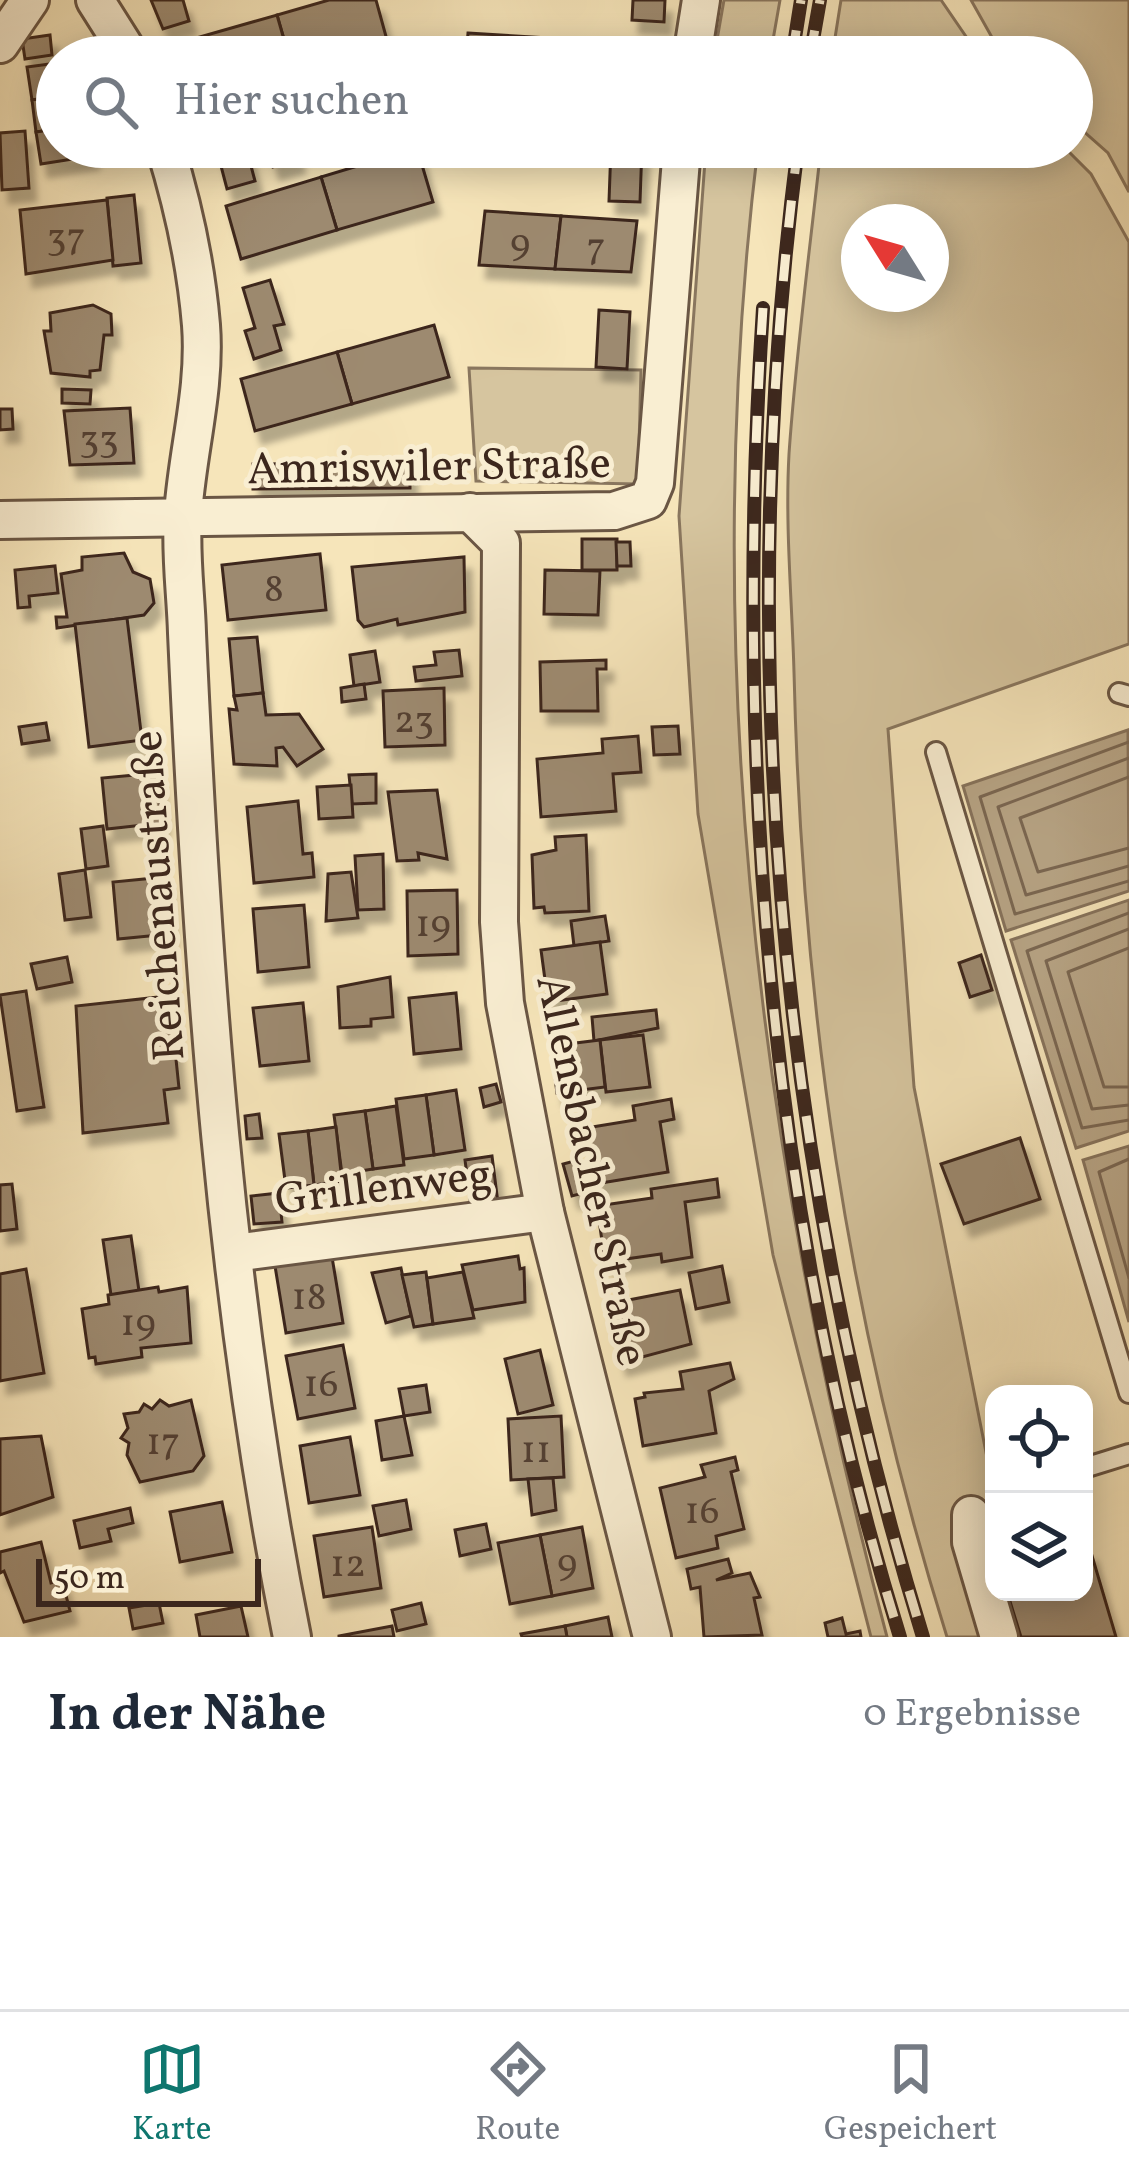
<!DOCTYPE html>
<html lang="de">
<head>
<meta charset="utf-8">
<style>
  body { margin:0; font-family:Vollkorn,serif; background:#f6f6f7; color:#1f2937 }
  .controls { position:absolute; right:36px; bottom:36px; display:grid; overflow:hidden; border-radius:24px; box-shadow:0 6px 30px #0003 }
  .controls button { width:108px; height:108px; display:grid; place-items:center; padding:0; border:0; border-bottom:3px solid #e0e1e3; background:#fff; color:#1f2937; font:60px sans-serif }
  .compass { position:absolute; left:841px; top:204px; width:108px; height:108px; border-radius:50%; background:#fff; box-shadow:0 6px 30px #0003; rotate:307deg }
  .scale { position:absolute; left:36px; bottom:30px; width:225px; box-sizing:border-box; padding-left:12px; border:6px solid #3c271d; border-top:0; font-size:33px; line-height:42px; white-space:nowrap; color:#3c271d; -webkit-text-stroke:9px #f9eed2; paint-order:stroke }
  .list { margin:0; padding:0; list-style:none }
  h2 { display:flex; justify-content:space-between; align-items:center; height:156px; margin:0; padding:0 48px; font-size:51px }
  h2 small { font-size:39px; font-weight:400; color:#747a83 }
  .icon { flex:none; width:66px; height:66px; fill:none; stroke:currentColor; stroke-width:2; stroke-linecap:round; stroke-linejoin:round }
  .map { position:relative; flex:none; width:1129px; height:1637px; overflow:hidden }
  .search { position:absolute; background:#fff; box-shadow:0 6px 30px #0003; left:36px; right:36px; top:36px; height:132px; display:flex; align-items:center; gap:30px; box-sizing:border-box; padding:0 42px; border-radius:66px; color:#747a83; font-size:45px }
  .sheet { height:372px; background:#fff }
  nav { display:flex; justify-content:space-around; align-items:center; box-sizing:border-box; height:168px; border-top:3px solid #e0e1e3; background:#fff; font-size:33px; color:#747a83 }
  nav a { display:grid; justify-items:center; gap:6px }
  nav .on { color:#0f766e }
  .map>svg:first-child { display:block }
  .green { fill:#d6c59f; stroke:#89765e; stroke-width:3; fill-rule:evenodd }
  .water { fill:#b7a485; stroke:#86725b; stroke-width:3 }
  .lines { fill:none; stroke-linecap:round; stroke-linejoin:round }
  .shore { stroke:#7a6651; stroke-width:3 }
  .building { fill:#9d8a6f; stroke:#3c271d; stroke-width:3; filter:url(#shadow) }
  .service-casing { stroke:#6a5644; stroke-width:24 }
  .minor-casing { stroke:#6a5644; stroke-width:42 }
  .service { stroke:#f9eed2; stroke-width:18 }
  .minor { stroke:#f9eed2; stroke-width:36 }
  .rail-casing { stroke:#3c271d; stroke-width:14 }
  .rail { stroke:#f9eed2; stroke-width:9; stroke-dasharray:27; stroke-linecap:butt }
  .labels { text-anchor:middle; stroke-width:10; stroke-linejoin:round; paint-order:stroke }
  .number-label { font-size:39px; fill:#544032 }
  .street-label { font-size:45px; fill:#3c271d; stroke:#f9eed2 }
</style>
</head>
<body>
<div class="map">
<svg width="1129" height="1637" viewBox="0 0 1129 1637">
  <defs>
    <filter id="shadow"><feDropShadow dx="7" dy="13" stdDeviation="3" flood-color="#0004"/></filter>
  </defs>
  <rect width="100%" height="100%" fill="#f6e5ba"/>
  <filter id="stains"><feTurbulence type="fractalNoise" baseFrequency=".00167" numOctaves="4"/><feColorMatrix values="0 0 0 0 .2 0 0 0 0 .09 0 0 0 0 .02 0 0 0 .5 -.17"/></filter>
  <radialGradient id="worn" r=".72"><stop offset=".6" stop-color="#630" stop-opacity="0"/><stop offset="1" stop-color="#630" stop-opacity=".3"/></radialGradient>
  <g class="green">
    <polygon points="724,0 780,0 770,57 714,57"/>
    <polygon points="841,0 941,0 980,57 832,57"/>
    <polygon points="971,0 1129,0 1129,192 1108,153 1072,121 1072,57 1003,57"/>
    <path d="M706 147H758C697 647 758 1152 887 1637H871L773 1255 698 814 679 516Z"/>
    <path d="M821 147H1064L1091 174 1129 242V644L888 729 914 1087 994 1493V1592H1015L1024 1637H947C847 1318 802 1006 794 672 792 600 785 526 789 454 796 352 810 249 821 147ZM859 222H931V294H859Z"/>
    <polygon points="469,368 641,370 638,484 476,481"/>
  </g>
  <g class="water">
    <polygon points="1128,730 1129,891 1006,931 963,786"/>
    <polygon points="1129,900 1129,1131 1076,1148 1011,940"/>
    <polygon points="1129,1146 1129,1322 1083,1160"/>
  </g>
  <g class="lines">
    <g class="shore">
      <polyline points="1129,742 980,797 1015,914 1129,881"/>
      <polyline points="1129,758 998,807 1026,895 1129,866"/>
      <polyline points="1129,777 1020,818 1038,872 1129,848"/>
      <polyline points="1129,913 1027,951 1082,1128 1129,1120"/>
      <polyline points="1129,929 1046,961 1092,1109 1129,1105"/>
      <polyline points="1129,948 1068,972 1104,1087 1129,1087"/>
      <polyline points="1129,1159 1099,1172 1129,1278"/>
    </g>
  </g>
  <g class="building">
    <polygon points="151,0 183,0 189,21 163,29"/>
    <polygon points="329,0 376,0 387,40 327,57 289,57 277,15"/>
    <polygon points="633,0 665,0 664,22 632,20"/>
    <polygon points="277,15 289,57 186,57 182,42"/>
    <polygon points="468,33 564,39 563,57 466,57"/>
    <polygon points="50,35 52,55 25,59 22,39"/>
    <polygon points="564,39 660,45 659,57 563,57"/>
    <polygon points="57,63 57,96 32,100 27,67"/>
    <polygon points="57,96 57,129 36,132 32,100"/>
    <polygon points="57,129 57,147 91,147 92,156 41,164 36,132"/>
    <polygon points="25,131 29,188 2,190 0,133"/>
    <polygon points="216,147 246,147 255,181 227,189"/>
    <polygon points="267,147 294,147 298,160 273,167"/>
    <polygon points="611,147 642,147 640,202 609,201"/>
    <polygon points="417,148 433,202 337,230 321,177"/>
    <polygon points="321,177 337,230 241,259 226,206"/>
    <polygon points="134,195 141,263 113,266 107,198"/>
    <polygon points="107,200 113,260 26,274 20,210"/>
    <polygon points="485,211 561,216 555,269 479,265"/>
    <polygon points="561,216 637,221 631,272 555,269"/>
    <polygon points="270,280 284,324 274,326 281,350 254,359 245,331 255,328 243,288"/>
    <polygon points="93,305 111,314 112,335 104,335 100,370 90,371 90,377 51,373 44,331 51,331 50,313"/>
    <polygon points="599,310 630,312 627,369 596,367"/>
    <polygon points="434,325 449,377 352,404 337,352"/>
    <polygon points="337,352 352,404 255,431 241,379"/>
    <polygon points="62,389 91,390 90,404 62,403"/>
    <polygon points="130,408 134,463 70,465 64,411"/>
    <polygon points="0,409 12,409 13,429 0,430"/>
    <polygon points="410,463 410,488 253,489 253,464"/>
    <rect x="582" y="539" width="35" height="31"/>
    <polygon points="616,542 630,542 631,566 617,566"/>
    <polygon points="124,553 133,572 150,579 154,603 144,615 57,628 56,617 67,617 61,574 82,570 82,557"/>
    <polygon points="320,554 326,610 228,620 222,565"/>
    <polygon points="464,557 465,612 398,625 397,619 364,627 358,620 352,567"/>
    <polygon points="55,566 58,593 29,596 30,607 18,608 15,570"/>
    <polygon points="545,570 600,571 598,615 544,614"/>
    <polygon points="127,618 142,740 89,747 75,624"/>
    <polygon points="257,637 263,693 234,696 229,639"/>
    <polygon points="459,650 462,676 416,681 414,667 436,665 434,652"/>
    <polygon points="375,651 380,682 354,686 350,655"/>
    <polygon points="606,660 606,669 597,669 598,711 541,711 540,662"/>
    <polygon points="364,684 366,699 342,702 341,688"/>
    <polygon points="444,688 445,745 385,747 383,691"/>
    <polygon points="263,693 266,715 299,714 323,749 297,766 283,747 276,748 277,766 234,764 229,709 237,710 234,696"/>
    <polygon points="46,723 49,740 22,744 19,727"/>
    <polygon points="678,726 680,754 654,755 652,727"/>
    <polygon points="638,736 641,772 613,774 616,811 541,817 537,759 603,753 602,739"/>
    <polygon points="157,773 162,823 107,829 102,778"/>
    <polygon points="376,774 376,803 352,804 349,775"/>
    <polygon points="351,785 353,817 319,819 317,787"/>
    <polygon points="437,790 447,859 418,853 419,860 397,861 388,792"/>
    <polygon points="298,801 303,854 312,853 314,877 254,883 247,807"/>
    <polygon points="103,826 108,866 86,869 81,829"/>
    <polygon points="586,835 589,911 545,913 544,907 534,908 532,855 556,850 555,837"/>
    <polygon points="383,854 384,909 358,910 355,856"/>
    <polygon points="85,870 91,917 65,920 59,874"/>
    <polygon points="351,872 358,918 326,921 328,874"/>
    <polygon points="165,877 170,934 118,939 113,882"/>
    <polygon points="457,890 458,954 408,956 407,891"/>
    <polygon points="304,905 309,967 258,972 253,909"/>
    <polygon points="605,916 609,941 574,946 571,921"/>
    <polygon points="600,942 607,994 548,1002 541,950"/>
    <polygon points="981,955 992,990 970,997 959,963"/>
    <polygon points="67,957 72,982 37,989 31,964"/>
    <polygon points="390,977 393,1017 371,1019 371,1026 340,1028 338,987"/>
    <polygon points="26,991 44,1107 17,1111 0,995"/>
    <polygon points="456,993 461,1049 414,1054 409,998"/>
    <polygon points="159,997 161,1012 171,1011 179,1088 164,1090 168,1123 83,1133 76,1006"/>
    <polygon points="303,1003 309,1061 260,1066 253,1008"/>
    <polygon points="656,1010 658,1028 594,1041 592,1017"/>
    <polygon points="643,1035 650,1087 606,1092 600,1040"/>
    <polygon points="600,1040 605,1087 557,1093 551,1046"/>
    <polygon points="496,1084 501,1102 484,1107 480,1088"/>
    <polygon points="456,1090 465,1150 434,1155 426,1095"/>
    <polygon points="426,1095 434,1155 404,1159 396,1099"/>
    <polygon points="671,1099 674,1119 660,1122 668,1172 595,1184 586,1128 635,1120 633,1106"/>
    <polygon points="396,1106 404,1165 373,1169 365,1111"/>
    <polygon points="365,1111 373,1169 342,1174 334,1115"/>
    <polygon points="259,1114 262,1138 247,1139 245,1116"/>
    <polygon points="336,1127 342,1181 314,1185 308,1131"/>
    <polygon points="308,1131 314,1185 286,1188 279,1134"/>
    <polygon points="1020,1138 1040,1199 964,1224 941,1164"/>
    <polygon points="492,1156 499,1211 472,1214 465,1160"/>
    <polygon points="578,1160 587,1192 572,1196 563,1164"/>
    <polygon points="717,1179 719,1197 685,1202 692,1257 662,1262 661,1254 605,1262 597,1206 652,1198 651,1189"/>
    <polygon points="12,1184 17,1229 0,1231 0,1185"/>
    <polygon points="279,1193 282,1222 254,1224 251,1196"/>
    <polygon points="131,1236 139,1291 111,1295 103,1240"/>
    <polygon points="518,1256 520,1269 524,1268 525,1302 473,1310 462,1265"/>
    <polygon points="332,1257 343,1323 286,1333 275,1266"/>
    <polygon points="722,1266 729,1302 696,1309 689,1273"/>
    <polygon points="401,1268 411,1316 386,1323 372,1273"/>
    <polygon points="26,1269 44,1373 0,1381 0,1274"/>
    <polygon points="426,1272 433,1324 414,1327 402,1275"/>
    <polygon points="463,1272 474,1318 433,1324 427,1278"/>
    <polygon points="158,1287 159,1292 187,1287 191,1343 141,1348 142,1357 96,1364 95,1357 89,1358 82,1309 109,1304 108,1295"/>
    <polygon points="680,1290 691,1344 620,1363 608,1304"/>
    <polygon points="343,1345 355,1408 298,1419 286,1356"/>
    <polygon points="540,1350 553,1405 518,1414 505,1359"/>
    <polygon points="730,1363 734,1379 709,1391 716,1433 643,1446 635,1399 645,1397 644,1393 683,1389 680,1372"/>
    <polygon points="426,1385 430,1412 404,1416 399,1389"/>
    <polygon points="160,1400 169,1406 191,1400 204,1456 193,1471 140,1482 127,1455 129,1443 121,1438 128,1428 124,1414 139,1412 144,1404 152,1409"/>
    <polygon points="404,1416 412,1455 382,1460 376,1421"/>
    <polygon points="561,1416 564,1477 511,1480 508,1419"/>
    <polygon points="41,1436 53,1497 0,1515 0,1439"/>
    <polygon points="350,1437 360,1495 309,1503 300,1446"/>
    <polygon points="735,1457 738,1470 731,1472 744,1529 716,1536 718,1548 676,1558 660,1488 705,1477 701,1465"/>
    <polygon points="553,1478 556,1510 532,1515 528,1479"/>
    <polygon points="406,1500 411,1529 379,1536 373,1506"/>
    <polygon points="222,1502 232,1552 180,1562 170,1512"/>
    <polygon points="130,1508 133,1523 108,1529 111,1541 80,1548 74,1521"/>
    <polygon points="486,1524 491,1549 460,1556 455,1530"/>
    <polygon points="372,1527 381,1588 324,1597 314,1536"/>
    <polygon points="582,1527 593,1588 552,1596 540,1535"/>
    <polygon points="540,1535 552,1596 510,1604 498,1543"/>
    <polygon points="41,1542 51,1583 62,1580 70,1611 24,1622 4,1571 0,1573 0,1552"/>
    <polygon points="1090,1549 1116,1637 1021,1637 1008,1595 1084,1592 1084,1550"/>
    <polygon points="728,1559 732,1573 716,1580 750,1573 760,1597 754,1598 762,1635 704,1637 700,1587 691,1589 687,1569"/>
    <polygon points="159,1603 163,1623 133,1629 129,1608"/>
    <polygon points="421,1603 426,1624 397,1631 392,1610"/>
    <polygon points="241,1606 248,1637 200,1637 196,1615"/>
    <polygon points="608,1617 612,1637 567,1637 565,1626"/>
    <polygon points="842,1618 846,1634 860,1631 861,1637 828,1637 825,1623"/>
    <polygon points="392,1626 394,1637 339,1637 339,1636"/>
    <polygon points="565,1626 567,1637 522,1637 521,1634"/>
  </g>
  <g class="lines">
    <g class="service-casing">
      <g id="service">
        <polyline points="1119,693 1129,696"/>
        <polyline points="936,752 1129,1393"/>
        <polyline points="1084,1468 1129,1454"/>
      </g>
    </g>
    <g class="minor-casing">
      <g id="minor">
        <polyline points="95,0 131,57"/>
        <polyline points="0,44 30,0"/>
        <polyline points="692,57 701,0"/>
        <path d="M165 147C183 205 196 265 201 325 206 389 187 452 183 515 180 554 186 595 187 633 202 968 226 1308 292 1637"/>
        <polyline points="470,512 501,543 499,922 505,1003 545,1212 652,1637"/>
        <polyline points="0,520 614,511 648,500 655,483 682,147"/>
        <polyline points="234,1253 545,1212"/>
        <polyline points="971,1515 971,1542 999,1637"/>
      </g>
    </g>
    <use href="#service" class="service"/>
    <use href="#minor" class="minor"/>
    <g class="rail-casing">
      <g id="rail">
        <polyline points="792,57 801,0"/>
        <polyline points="810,57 820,0"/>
        <path d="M798 147C734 641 776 1161 923 1637"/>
        <path d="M763 308C734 753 767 1209 900 1637"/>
      </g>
    </g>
    <use href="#rail" class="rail"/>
  </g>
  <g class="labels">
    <g class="number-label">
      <text x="66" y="249">37</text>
      <text x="520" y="255">9</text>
      <text x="596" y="259">7</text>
      <text x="99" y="451">33</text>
      <text x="274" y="601">8</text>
      <text x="414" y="732">23</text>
      <text x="433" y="936">19</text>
      <text x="309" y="1309">18</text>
      <text x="138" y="1335">19</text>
      <text x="321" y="1396">16</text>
      <text x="163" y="1454">17</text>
      <text x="536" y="1462">11</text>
      <text x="702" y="1523">16</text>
      <text x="567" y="1575">9</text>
      <text x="348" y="1576">12</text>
    </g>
    <g class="street-label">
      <text transform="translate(429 464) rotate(-1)" y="16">Amriswiler Straße</text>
      <text transform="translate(156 896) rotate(-94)" y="16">Reichenaustraße</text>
      <text transform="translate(594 1170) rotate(78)" y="16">Allensbacher Straße</text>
      <text transform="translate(383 1185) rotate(-7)" y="16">Grillenweg</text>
    </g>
  </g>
  <rect width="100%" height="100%" filter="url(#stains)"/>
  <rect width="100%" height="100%" fill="url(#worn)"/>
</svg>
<div class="controls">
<button><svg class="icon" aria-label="locate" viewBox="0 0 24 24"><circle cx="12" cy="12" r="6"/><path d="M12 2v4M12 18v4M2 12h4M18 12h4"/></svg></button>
<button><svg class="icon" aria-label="layers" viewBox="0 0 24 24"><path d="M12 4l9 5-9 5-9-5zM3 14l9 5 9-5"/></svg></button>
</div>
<svg class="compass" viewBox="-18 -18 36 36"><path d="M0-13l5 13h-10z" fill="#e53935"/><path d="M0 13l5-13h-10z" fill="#747a83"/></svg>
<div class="scale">50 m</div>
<div class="search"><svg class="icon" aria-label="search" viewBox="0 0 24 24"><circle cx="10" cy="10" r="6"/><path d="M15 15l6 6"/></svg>Hier suchen</div>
</div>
<section class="sheet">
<h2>In der Nähe<small>0 Ergebnisse</small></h2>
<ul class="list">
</ul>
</section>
<nav>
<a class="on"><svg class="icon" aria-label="map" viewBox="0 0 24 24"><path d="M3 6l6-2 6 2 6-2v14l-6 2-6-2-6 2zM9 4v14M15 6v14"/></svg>Karte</a>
<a><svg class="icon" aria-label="directions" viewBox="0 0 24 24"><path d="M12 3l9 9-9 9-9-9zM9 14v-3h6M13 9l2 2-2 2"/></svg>Route</a>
<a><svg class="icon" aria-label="saved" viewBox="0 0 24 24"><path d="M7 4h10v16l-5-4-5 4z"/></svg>Gespeichert</a>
</nav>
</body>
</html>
